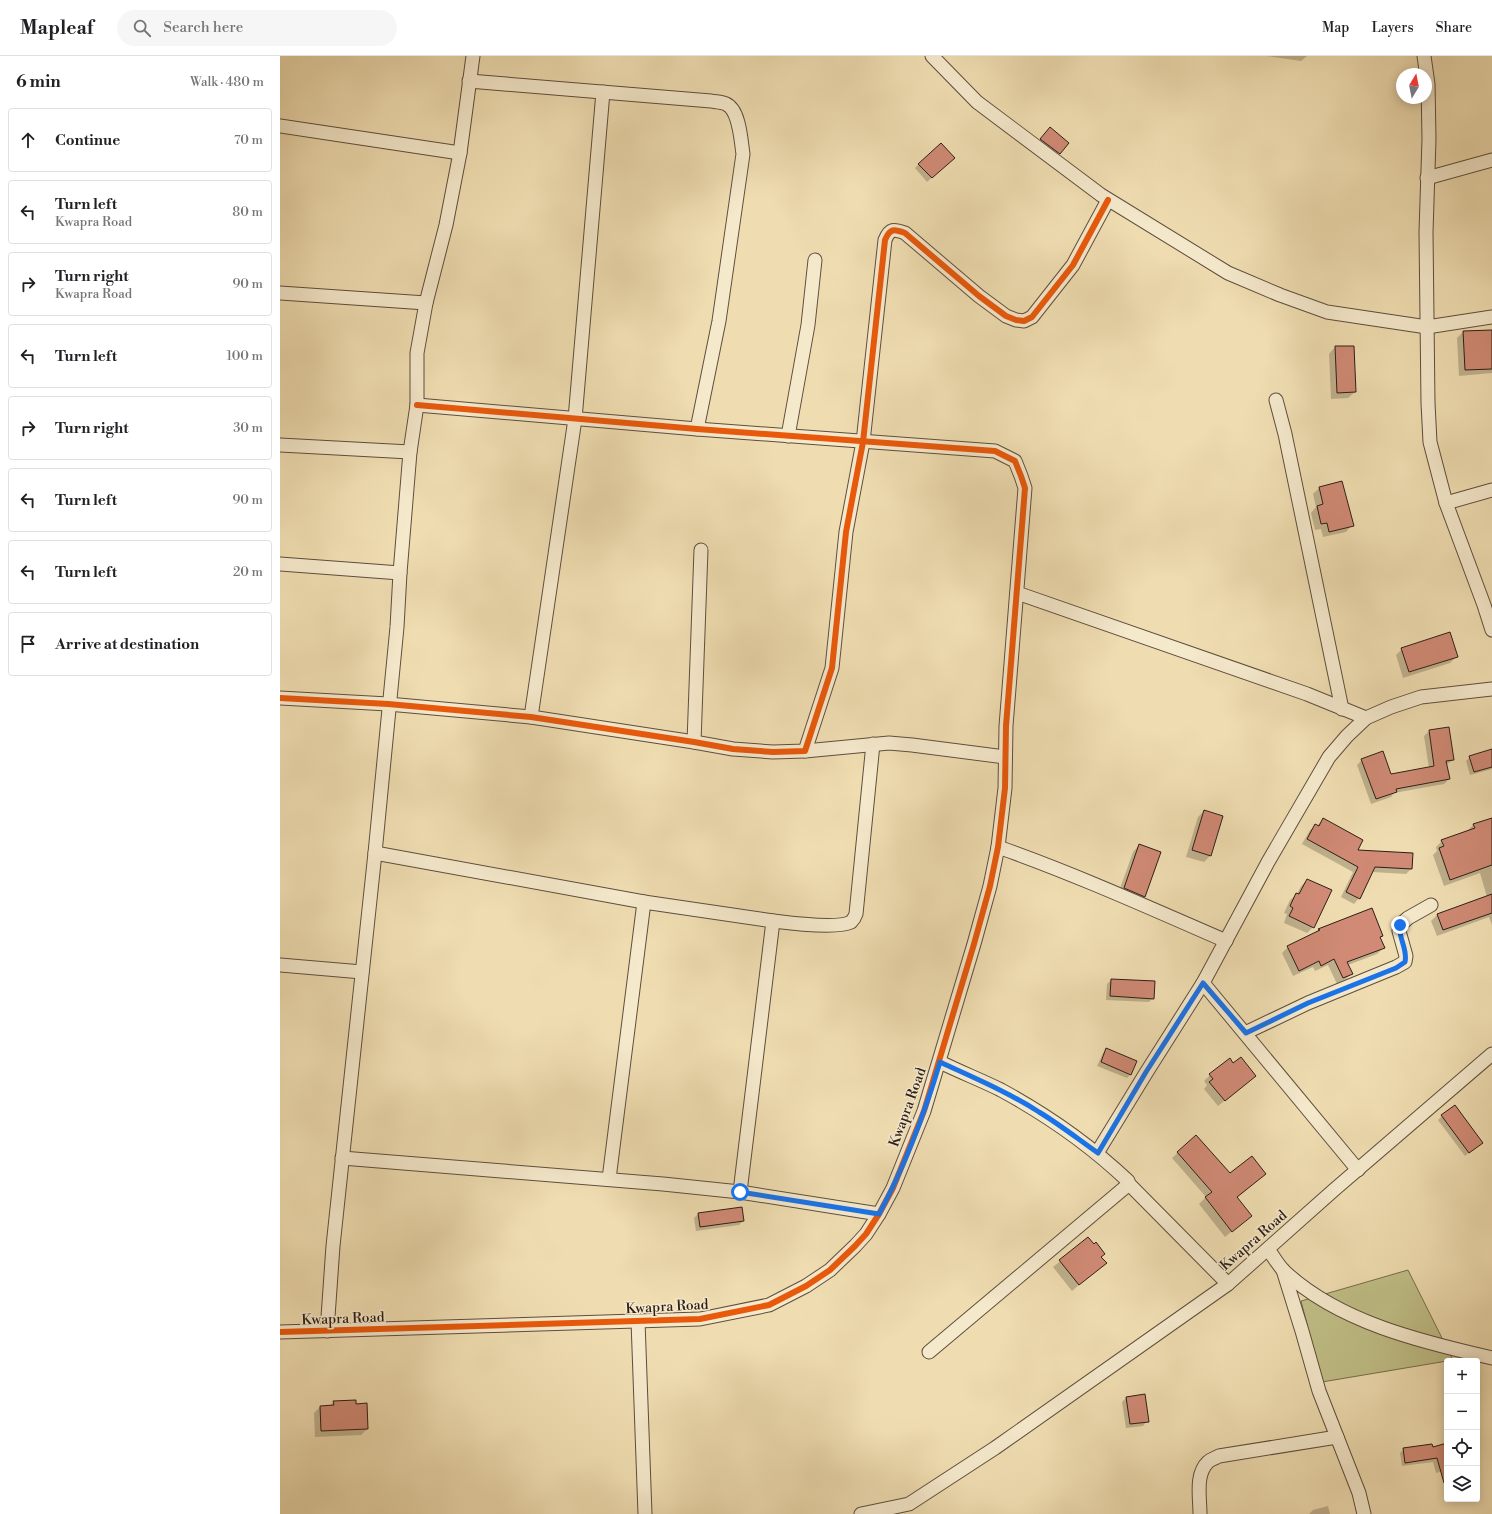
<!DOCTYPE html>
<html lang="en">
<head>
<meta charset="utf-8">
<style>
  body { margin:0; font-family:"Libre Bodoni",serif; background:#f6f6f6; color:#202124 }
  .controls { position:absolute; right:12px; bottom:12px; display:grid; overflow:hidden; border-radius:4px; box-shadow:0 2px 10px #0003 }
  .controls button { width:36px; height:36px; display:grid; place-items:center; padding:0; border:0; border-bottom:1px solid #e0e0e0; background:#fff; color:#202124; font:20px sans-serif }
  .compass { position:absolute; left:1116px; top:12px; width:36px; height:36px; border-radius:50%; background:#fff; box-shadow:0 2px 10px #0003; rotate:10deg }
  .stop { position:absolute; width:12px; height:12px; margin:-9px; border:3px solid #1a73e8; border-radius:50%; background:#fff }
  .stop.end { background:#1a73e8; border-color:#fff; box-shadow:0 1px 4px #0008 }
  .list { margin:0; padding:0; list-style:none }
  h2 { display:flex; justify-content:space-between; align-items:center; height:52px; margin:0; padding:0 16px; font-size:17px }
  h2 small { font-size:13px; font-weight:400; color:#757577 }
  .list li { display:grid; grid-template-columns:26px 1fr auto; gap:12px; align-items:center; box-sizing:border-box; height:64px; margin:0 8px 8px; padding:0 8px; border:1px solid #e0e0e0; border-radius:4px }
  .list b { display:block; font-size:15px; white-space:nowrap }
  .list p { margin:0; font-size:13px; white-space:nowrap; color:#757577 }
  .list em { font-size:13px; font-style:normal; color:#757577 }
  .icon { flex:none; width:22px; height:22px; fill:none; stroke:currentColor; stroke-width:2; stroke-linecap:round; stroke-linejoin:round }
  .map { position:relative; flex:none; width:1212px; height:1458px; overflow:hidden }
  header { display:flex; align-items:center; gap:24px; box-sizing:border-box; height:56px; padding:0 20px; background:#fff; border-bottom:1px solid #e0e0e0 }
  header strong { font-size:19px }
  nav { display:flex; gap:22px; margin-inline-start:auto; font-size:14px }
  .search { width:280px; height:36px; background:#f6f6f6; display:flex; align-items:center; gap:10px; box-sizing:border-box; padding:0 14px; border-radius:22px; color:#757577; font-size:15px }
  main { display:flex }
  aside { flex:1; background:#fff }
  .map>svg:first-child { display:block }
  .green { fill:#c0bf87; stroke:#766e4e }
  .shadow { fill:#0003 }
  .building { fill:#d08a75; stroke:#2d1e16 }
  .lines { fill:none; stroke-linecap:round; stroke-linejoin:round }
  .street-casing { stroke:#5e4e3d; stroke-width:15 }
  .street { stroke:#f5e9cc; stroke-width:13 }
  .cycleway-casing { stroke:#f5e9cc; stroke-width:8 }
  .cycleway { stroke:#e8590c; stroke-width:6 }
  .route { stroke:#1a73e8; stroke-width:5 }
  .labels { text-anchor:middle; stroke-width:3; stroke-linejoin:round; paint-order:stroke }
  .street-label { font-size:14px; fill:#2d1e16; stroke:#f5e9cc }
</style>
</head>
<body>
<header>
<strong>Mapleaf</strong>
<div class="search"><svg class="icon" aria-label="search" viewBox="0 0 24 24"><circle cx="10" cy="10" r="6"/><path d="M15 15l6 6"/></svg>Search here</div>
<nav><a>Map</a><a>Layers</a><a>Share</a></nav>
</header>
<main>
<aside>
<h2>6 min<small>Walk · 480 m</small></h2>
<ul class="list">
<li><svg class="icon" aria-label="ahead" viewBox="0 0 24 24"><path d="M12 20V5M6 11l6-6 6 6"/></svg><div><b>Continue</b></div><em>70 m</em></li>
<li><svg class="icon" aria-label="left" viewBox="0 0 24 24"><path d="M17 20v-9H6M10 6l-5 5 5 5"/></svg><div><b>Turn left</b><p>Kwapra Road</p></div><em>80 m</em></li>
<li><svg class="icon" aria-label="right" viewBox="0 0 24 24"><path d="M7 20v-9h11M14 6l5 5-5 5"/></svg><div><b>Turn right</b><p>Kwapra Road</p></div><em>90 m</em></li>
<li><svg class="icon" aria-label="left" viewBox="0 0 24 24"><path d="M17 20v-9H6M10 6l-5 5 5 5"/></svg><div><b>Turn left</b></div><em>100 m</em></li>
<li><svg class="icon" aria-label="right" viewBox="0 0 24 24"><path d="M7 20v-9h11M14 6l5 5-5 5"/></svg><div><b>Turn right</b></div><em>30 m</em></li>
<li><svg class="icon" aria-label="left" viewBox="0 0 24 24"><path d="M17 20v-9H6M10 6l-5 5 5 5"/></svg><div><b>Turn left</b></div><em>90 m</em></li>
<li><svg class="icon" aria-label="left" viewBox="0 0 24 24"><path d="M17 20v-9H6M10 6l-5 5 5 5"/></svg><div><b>Turn left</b></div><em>20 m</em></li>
<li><svg class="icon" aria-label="arrive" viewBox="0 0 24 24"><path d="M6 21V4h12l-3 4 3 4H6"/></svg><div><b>Arrive at destination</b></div></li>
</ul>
</aside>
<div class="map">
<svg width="1212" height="1458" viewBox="0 0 1212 1458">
  <rect width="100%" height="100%" fill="#efddb1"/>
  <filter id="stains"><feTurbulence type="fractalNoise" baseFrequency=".005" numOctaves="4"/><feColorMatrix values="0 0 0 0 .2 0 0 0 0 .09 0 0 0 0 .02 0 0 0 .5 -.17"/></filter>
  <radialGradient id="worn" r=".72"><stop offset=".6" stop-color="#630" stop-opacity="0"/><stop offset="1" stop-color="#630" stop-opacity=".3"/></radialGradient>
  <polygon class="green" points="1128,1214 1173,1304 1042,1326 1021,1245"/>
  <g class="shadow">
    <polygon points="986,0 1027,0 1021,5"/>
    <polygon points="766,77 788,87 775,101 757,88"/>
    <polygon points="669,106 647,126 635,112 639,108"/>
    <polygon points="1212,275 1212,317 1179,320 1177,282 1183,276"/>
    <polygon points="1055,291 1075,336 1068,342 1051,343 1049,298"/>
    <polygon points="1039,432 1072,469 1066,476 1043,481 1041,473 1035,474 1031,457 1036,451 1033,438"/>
    <polygon points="1122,593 1177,600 1170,607 1123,622 1116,599"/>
    <polygon points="1149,675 1173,704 1166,709 1169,723 1164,728 1114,737 1111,741 1091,748 1077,709 1082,704 1110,720 1149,712 1144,680"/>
    <polygon points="1212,694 1212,713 1190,719 1186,705 1190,701"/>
    <polygon points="924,755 930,800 924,806 906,801 918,761"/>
    <polygon points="1043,763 1077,794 1131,813 1126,818 1092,816 1079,842 1074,848 1061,841 1073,816 1022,788 1030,774 1036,769 1037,770"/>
    <polygon points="1212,763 1212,869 1209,861 1157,880 1151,865 1158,858 1207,841 1200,817 1164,830 1153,799 1157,795 1156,791 1162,785 1187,775 1194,768"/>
    <polygon points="859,789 864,840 858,847 838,838 853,796"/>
    <polygon points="1027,824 1033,871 1027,877 1004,867 1007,858 1004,857 1010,844 1017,838 1021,830"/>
    <polygon points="1092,853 1102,879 1100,882 1104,891 1097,898 1068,909 1072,917 1066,923 1057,928 1048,909 1035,915 1033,911 1013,920 1002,897 1008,891 1034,878 1038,874"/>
    <polygon points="831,924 873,942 869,946 826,944 827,928"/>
    <polygon points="827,993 851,1018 847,1022 817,1010 823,997"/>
    <polygon points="953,1008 975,1020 938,1050 924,1033 927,1029 924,1025 930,1019"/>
    <polygon points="1162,1060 1202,1087 1185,1100 1158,1064"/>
    <polygon points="916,1080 950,1119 985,1118 957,1142 971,1160 945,1181 919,1148 926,1141 892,1102"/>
    <polygon points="461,1153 463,1165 459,1169 416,1175 414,1162 418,1158"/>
    <polygon points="808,1183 825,1207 792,1235 773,1211"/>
    <polygon points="846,1342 867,1365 863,1370 846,1372 842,1346"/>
    <polygon points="54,1346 75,1349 87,1373 81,1379 35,1381 34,1357 40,1351 49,1350"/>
    <polygon points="1167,1388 1167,1414 1156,1417 1153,1406 1122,1410 1120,1397 1124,1393 1152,1392"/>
    <polygon points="1048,1450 1050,1458 1029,1458 1033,1454"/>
  </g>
  <g class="building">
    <polygon points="770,71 789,87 780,98 760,83"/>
    <polygon points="661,87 675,102 652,122 638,108"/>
    <polygon points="1212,274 1212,313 1185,314 1183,275"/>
    <polygon points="1055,290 1074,290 1076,336 1057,337"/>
    <polygon points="1062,425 1074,470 1049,476 1047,467 1041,468 1037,450 1043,448 1039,431"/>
    <polygon points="1170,576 1178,601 1129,616 1121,592"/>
    <polygon points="1169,671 1174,704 1166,705 1170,723 1116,733 1117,736 1096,743 1081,703 1103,695 1111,718 1154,710 1149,674"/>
    <polygon points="1212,693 1212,711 1194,716 1189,700"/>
    <polygon points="924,754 943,760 931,800 912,794"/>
    <polygon points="1043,762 1083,784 1078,794 1133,797 1132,813 1095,811 1080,843 1066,836 1078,811 1027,783 1035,768 1039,770"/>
    <polygon points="1212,762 1212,809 1170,824 1159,792 1164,790 1161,784 1195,772 1193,768"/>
    <polygon points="859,788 881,796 865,841 844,832"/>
    <polygon points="1027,823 1052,834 1034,872 1009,860 1013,852 1010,850 1016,837 1019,838"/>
    <polygon points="1212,838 1212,857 1163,874 1157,858"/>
    <polygon points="1092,852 1103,880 1100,881 1105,892 1067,906 1073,918 1063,922 1054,903 1041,910 1039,905 1019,915 1007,890 1040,874 1038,873"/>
    <polygon points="831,923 875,925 874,943 830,940"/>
    <polygon points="826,992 857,1005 851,1019 821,1006"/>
    <polygon points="961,1001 976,1020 945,1045 929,1026 933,1023 929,1018 950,1002 953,1007"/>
    <polygon points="1175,1049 1203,1087 1189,1097 1161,1059"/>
    <polygon points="916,1079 950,1117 972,1100 986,1118 957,1141 972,1160 952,1176 925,1141 932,1136 897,1096"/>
    <polygon points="462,1151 464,1165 420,1171 418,1157"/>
    <polygon points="808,1181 814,1188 816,1186 825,1198 821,1201 827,1207 799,1229 779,1204"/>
    <polygon points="865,1338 869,1366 850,1368 846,1341"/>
    <polygon points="76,1344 76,1348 87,1347 88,1373 41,1375 40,1350 54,1349 53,1345"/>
    <polygon points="1167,1387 1167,1427 1164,1427 1157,1402 1125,1407 1123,1392 1152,1388 1153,1391"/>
  </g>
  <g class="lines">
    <g class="street-casing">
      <g id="street">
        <polyline points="652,0 697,46 821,139 948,217 1000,239 1047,256 1147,271 1212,261"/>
        <polyline points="1144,0 1148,28 1149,83 1146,176 1148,347 1150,386 1166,447 1204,549 1212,574"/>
        <path d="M189 25 431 45C436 46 442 46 446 48 460 54 461 86 463 98L439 265 417 373"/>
        <polyline points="0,70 180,97"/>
        <polyline points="1147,122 1212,104"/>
        <polyline points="0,237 146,247"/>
        <polyline points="996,344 1005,378 1062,653"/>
        <polyline points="508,380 528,269 535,204"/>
        <polyline points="0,389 130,396"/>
        <polyline points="1166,447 1212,434"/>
        <polyline points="0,508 120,517"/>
        <polyline points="737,537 1027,638 1086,662"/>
        <path d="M0 642 108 648 251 661 414 686 453 693 493 696 525 695 552 612 566 476 583 386 605 184C610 172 614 173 625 177L699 240 726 260 736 264 744 265 752 261 793 209 828 144"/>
        <polyline points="251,661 295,363 323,36"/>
        <polyline points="414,686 421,494"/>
        <polyline points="525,695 609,687 632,689 725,701"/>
        <path d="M718 791C795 818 870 852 946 885"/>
        <polyline points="95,797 364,846"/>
        <path d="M493 865C509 867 558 873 571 866 573 864 575 861 576 858L593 688"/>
        <polyline points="0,909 82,916"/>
        <polyline points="923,927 1078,1114"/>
        <polyline points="965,977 1028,947 1116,911 1125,906 1126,900 1119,875 1120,869 1128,862 1151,849"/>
        <path d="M660 1006C680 1016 701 1024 721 1034 767 1059 810 1089 848 1125L849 1128 948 1228"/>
        <polyline points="817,1097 866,1017 923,927 988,806 1049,701 1067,680 1086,662 1111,651 1141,641 1212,633"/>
        <polyline points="62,1102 383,1128 460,1136 599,1158"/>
        <polyline points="329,1123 364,846 493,865 460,1136"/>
        <path d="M988 1193C993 1200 998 1209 1004 1215 1058 1266 1142 1286 1212 1302"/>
        <polyline points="1003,1214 1022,1275 1039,1335 1079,1437 1084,1458"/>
        <polyline points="358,1265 365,1458"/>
        <polyline points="47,1275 53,1190 95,797 117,571 120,517 130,396 137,349 137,297 146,247 166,169 180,97 193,0"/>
        <polyline points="0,1276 420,1263 489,1249 526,1230 550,1214 575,1190 586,1178 599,1158 613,1132 644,1055 694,888 710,830 718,791 725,732 726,670 745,432 741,420 735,405 715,395 417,373 137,349"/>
        <polyline points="649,1296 849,1128"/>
        <polyline points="581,1458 629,1448 715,1392 948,1228 1055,1133 1212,998"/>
        <path d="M920 1458C920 1442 915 1418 928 1406 931 1403 936 1402 939 1400L1057 1381"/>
      </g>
    </g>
    <use href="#street" class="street"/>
    <g class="cycleway-casing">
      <g id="cycleway">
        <path d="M0 642 108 648 251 661 414 686 453 693 493 696 525 695 552 612 566 476 583 386 605 184C610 172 614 173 625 177L699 240 726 260 736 264 744 265 752 261 793 209 828 144"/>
        <polyline points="0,1276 420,1263 489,1249 526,1230 550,1214 575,1190 586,1178 599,1158 613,1132 644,1055 694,888 710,830 718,791 725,732 726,670 745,432 741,420 735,405 715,395 417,373 137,349"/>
      </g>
    </g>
    <use href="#cycleway" class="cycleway"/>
  </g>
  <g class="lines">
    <path class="route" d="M460 1136 599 1158C625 1110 644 1059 660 1006 694 1022 728 1036 759 1056 779 1068 798 1083 818 1097L866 1016 923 927 966 977 1028 947 1116 912 1125 906C1128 893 1118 882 1120 869"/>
  </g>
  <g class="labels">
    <g class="street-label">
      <text transform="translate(627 1051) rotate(-70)" y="5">Kwapra Road</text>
      <text transform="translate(973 1184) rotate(-41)" y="5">Kwapra Road</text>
      <text transform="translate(387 1250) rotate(-3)" y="5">Kwapra Road</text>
      <text transform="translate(63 1262) rotate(-2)" y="5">Kwapra Road</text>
    </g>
  </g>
  <rect width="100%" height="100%" filter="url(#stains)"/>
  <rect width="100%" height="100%" fill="url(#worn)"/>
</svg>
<div class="controls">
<button>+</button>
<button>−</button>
<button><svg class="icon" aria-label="locate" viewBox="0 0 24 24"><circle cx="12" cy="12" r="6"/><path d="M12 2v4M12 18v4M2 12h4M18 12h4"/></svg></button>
<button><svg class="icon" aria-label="layers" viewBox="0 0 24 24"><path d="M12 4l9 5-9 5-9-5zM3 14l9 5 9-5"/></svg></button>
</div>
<svg class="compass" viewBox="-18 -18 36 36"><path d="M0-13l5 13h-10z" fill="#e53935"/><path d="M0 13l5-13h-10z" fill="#757577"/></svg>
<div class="stop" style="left:460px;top:1136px"></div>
<div class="stop end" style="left:1120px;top:869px"></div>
</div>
</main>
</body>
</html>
